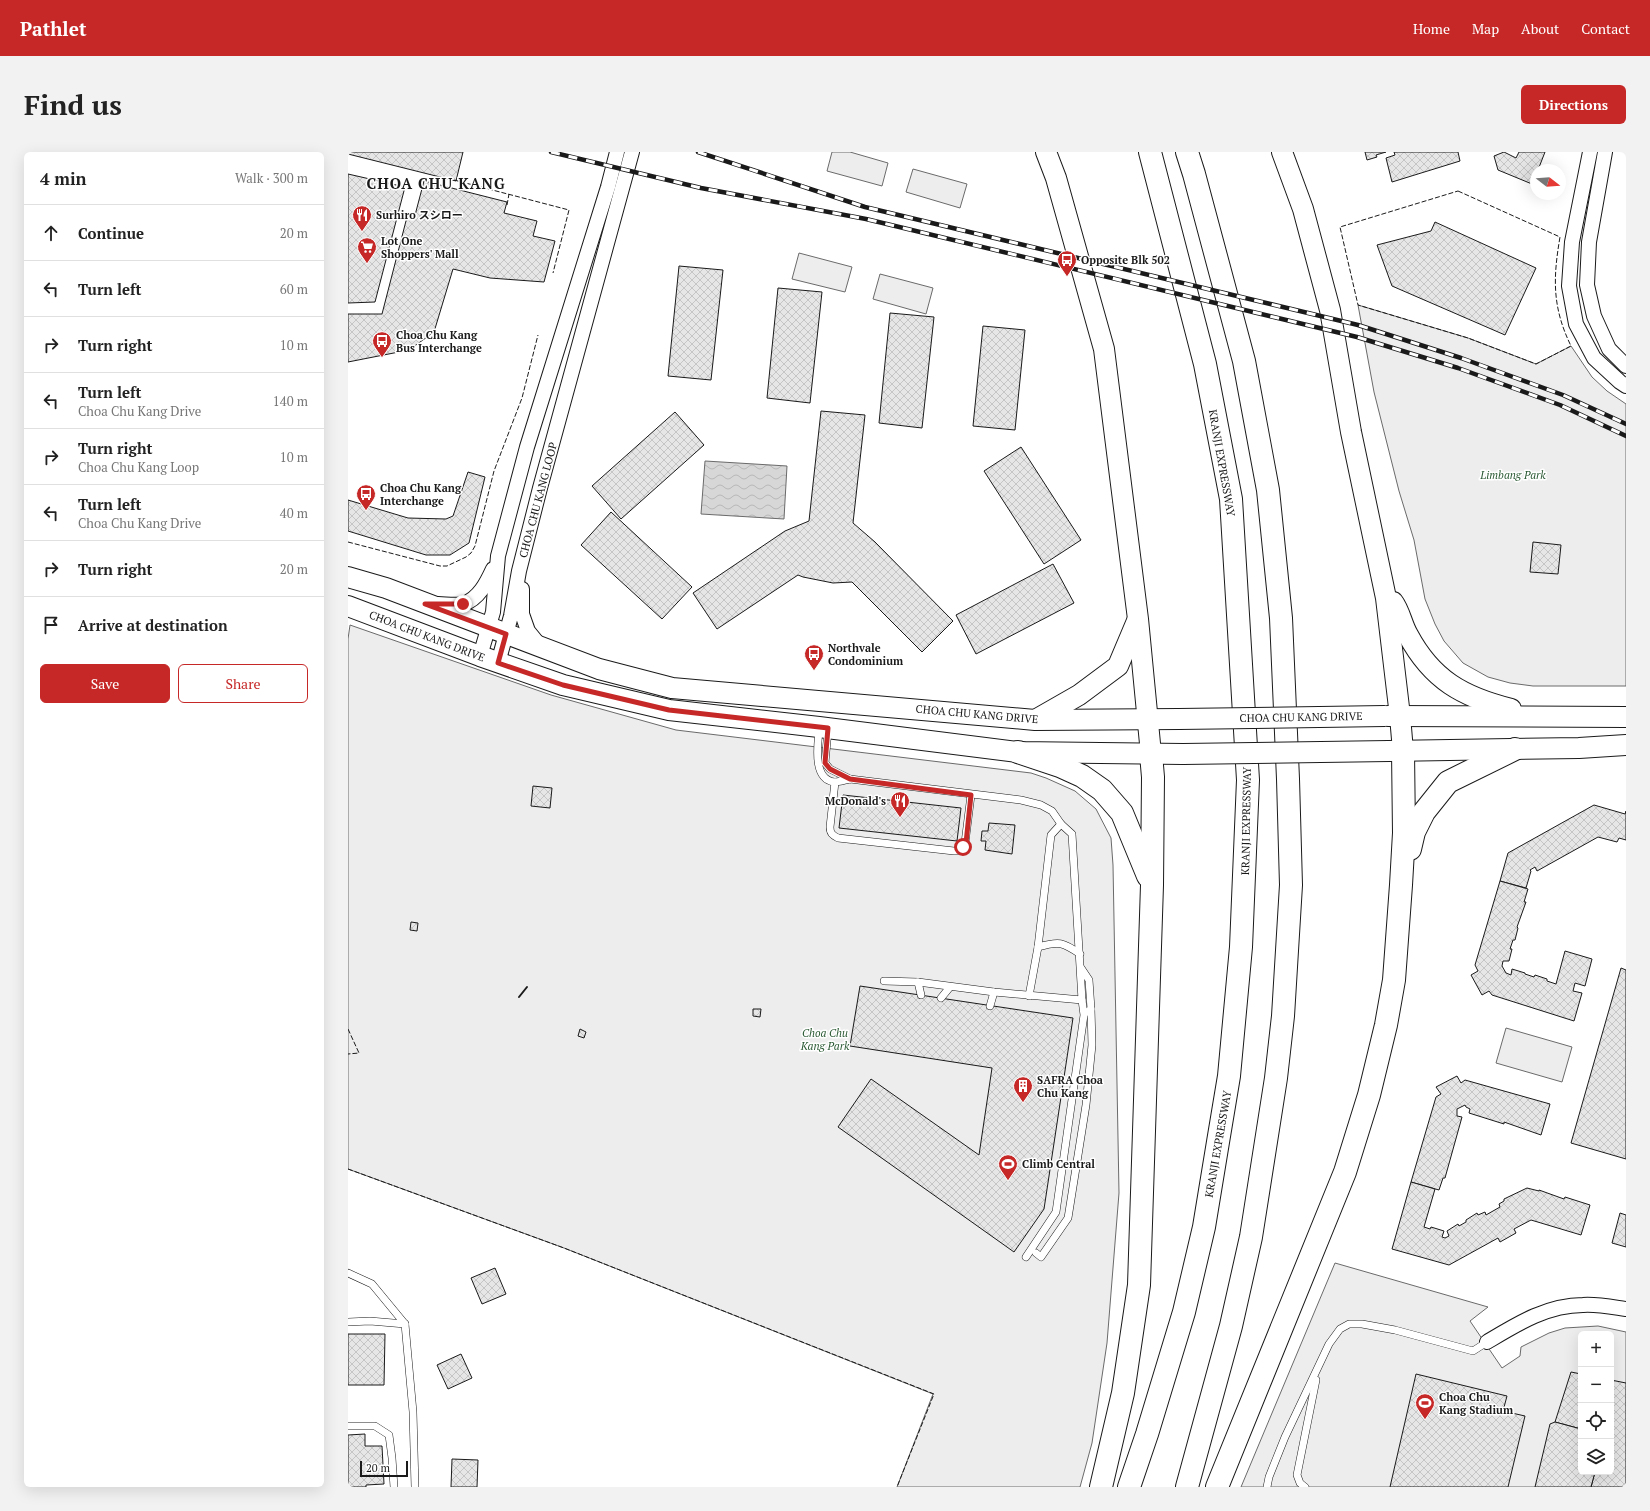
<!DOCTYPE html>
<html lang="en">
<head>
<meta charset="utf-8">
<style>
  body { margin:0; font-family:"PT Serif","Noto Sans JP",serif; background:#f2f2f2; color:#222 }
  .controls { position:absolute; right:12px; bottom:12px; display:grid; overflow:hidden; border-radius:6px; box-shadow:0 4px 16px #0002 }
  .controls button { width:36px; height:36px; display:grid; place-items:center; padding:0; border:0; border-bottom:1px solid #e0e0e0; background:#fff; color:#222; font:20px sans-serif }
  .compass { position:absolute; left:1182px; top:12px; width:36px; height:36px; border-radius:50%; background:#fff; box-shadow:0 4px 16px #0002; rotate:107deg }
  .scale { position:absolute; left:12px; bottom:10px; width:48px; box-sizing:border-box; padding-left:4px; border:2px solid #1a1a1a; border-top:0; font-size:11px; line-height:14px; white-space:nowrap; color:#1a1a1a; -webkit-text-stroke:3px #fff; paint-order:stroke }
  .stop { position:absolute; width:12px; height:12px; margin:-9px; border:3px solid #c62828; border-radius:50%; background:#fff }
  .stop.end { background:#c62828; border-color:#fff; box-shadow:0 1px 4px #0008 }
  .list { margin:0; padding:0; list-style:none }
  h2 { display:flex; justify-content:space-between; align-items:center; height:52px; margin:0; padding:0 16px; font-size:17px }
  h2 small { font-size:13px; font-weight:400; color:#767676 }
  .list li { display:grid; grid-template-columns:26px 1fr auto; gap:12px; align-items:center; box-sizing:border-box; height:56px; padding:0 16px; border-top:1px solid #e0e0e0 }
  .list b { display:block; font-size:15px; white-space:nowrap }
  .list p { margin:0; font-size:13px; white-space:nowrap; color:#767676 }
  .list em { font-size:13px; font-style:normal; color:#767676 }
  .actions { display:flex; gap:8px; padding:12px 16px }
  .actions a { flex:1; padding:9px 0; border:1px solid #c62828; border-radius:6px; text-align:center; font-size:14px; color:#c62828 }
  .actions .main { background:#c62828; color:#fff }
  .icon { flex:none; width:22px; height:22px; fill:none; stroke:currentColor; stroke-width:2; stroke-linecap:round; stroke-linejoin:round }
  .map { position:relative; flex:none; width:1278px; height:1335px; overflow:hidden; border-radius:6px }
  header { display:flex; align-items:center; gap:24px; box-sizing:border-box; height:56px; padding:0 20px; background:#c62828; color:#fff }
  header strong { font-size:19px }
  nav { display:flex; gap:22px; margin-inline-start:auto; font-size:14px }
  .intro { display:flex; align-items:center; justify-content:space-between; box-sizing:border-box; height:96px; padding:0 24px }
  h1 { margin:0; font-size:28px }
  .button { padding:10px 18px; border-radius:6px; background:#c62828; color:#fff; font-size:14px; font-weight:700 }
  main { display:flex; gap:24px; padding:0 24px }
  aside { flex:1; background:#fff; border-radius:6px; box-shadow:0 4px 16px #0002 }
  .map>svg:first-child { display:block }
  .built { fill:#ededed; stroke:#6a6a6a; fill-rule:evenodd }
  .water { fill:url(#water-waves); stroke:#6a6a6a }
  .building { fill:url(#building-cross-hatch); stroke:#1a1a1a }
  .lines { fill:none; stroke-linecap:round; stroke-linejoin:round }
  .lane-casing { stroke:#1a1a1a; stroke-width:8 }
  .street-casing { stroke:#1a1a1a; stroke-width:16 }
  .secondary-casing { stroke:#1a1a1a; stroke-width:22 }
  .highway-casing { stroke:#1a1a1a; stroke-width:24 }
  .lane { stroke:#fff; stroke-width:7 }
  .street { stroke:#fff; stroke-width:14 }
  .secondary { stroke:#fff; stroke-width:20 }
  .highway { stroke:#fff; stroke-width:22 }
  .rail-casing { stroke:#1a1a1a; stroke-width:4.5 }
  .rail { stroke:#fff; stroke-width:3; stroke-dasharray:9; stroke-linecap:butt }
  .secondary-bridge-casing { stroke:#1a1a1a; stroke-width:22; stroke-linecap:butt }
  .secondary-bridge { stroke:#fff; stroke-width:20 }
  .fence { stroke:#1a1a1a; stroke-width:1; stroke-dasharray:5 2; stroke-linecap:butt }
  .wall { stroke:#1a1a1a; stroke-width:2 }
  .route { stroke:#c62828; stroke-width:5 }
  .labels { text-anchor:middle; stroke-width:3; stroke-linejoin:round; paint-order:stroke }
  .poi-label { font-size:11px; font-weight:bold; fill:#1a1a1a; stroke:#fff; text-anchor:start }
  .street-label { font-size:11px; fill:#1a1a1a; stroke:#fff }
  .park-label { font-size:11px; font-style:italic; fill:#2b5a34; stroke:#fff }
  .district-label { font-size:15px; font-weight:bold; letter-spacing:1px; fill:#1a1a1a; stroke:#fff }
</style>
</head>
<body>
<header>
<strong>Pathlet</strong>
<nav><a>Home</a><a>Map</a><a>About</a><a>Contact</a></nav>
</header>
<div class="intro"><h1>Find us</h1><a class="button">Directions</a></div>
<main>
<aside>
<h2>4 min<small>Walk · 300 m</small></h2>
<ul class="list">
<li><svg class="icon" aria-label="ahead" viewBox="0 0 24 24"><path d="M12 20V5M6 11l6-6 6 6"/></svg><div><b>Continue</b></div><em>20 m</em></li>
<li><svg class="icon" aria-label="left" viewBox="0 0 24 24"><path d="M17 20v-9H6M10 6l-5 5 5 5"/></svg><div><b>Turn left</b></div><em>60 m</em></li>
<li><svg class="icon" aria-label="right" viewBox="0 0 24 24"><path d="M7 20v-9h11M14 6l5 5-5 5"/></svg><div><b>Turn right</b></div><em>10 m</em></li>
<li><svg class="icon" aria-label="left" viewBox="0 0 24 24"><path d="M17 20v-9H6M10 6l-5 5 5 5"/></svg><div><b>Turn left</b><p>Choa Chu Kang Drive</p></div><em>140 m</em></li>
<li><svg class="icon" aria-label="right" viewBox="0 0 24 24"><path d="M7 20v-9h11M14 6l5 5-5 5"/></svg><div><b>Turn right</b><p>Choa Chu Kang Loop</p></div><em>10 m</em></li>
<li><svg class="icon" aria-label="left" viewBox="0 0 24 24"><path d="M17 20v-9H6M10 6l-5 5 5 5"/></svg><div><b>Turn left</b><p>Choa Chu Kang Drive</p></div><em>40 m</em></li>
<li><svg class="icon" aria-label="right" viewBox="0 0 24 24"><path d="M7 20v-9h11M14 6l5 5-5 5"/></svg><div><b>Turn right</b></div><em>20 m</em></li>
<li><svg class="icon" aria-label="arrive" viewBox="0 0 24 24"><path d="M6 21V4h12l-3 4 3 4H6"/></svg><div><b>Arrive at destination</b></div></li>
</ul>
<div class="actions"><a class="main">Save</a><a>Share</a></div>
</aside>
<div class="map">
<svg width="1278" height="1335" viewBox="0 0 1278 1335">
  <defs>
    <pattern id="water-waves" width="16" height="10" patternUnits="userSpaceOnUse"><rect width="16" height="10" fill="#d7d7d7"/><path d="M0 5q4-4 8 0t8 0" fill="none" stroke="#b8b8b8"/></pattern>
    <pattern id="building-cross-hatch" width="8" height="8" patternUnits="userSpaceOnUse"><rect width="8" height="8" fill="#e6e6e6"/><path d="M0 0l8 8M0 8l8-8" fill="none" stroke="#c5c5c5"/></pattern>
  </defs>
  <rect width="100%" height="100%" fill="#fff"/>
  <g class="built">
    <polygon points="484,0 502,0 540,11 534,34 479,19"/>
    <polygon points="565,17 619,32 612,56 558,40"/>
    <polygon points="451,101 504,115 497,140 444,127"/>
    <polygon points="532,122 585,136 578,162 525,147"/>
    <polygon points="1010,153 1120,186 1188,212 1223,194 1244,225 1259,239 1278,252 1278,534 1185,534 1162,531 1140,525 1115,511 1096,489 1087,472 1077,447 1066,388 1051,339 1026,240"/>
    <polygon points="2,473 203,543 328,578 683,621 698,626 727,639 748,657 763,686 765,713 771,1041 759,1191 744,1291 732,1335 549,1335 585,1242 216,1096 0,1017 0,487"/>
    <polygon points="1158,876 1224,895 1214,930 1148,911"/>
    <path d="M987 1111 1140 1155 1122 1169 1154 1216 1172 1204 1173 1195 1201 1181 1217 1176 1250 1174 1278 1180V1335H893ZM1233 1182H1263V1320H1233Z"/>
  </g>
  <polygon class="water" points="357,309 439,314 436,367 353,362"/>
  <g class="building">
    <polygon points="0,0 115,0 108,29 0,2"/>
    <polygon points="1017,0 1038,0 1028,3 1029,5 1019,8"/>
    <polygon points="1046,0 1110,0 1112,9 1044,30 1038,6 1047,3"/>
    <polygon points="1156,0 1168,6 1171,0 1197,0 1190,18 1188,18 1188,23 1184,32 1150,18 1146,4"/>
    <polygon points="0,22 57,35 27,150 0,151"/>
    <polygon points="76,29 159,50 156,61 189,69 185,84 207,89 196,130 142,126 105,117 86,180 61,198 0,210 0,162 34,162 59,65 66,67"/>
    <polygon points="1087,70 1188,116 1157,183 1044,134 1029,93 1083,79"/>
    <polygon points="331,114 375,118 363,228 320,224"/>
    <polygon points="430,136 474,140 462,251 419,246"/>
    <polygon points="542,161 586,165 574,276 531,271"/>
    <polygon points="635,174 677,178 667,278 625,274"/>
    <polygon points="473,259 517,263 505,371 527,390 605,469 574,500 504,430 485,431 455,425 450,423 369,477 345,441 437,379 461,369"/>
    <polygon points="327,260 356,293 273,367 244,334"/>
    <polygon points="673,295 733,388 696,412 636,319"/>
    <polygon points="120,320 137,325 121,391 102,403 78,403 0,379 0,348 60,366 98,367 105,364"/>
    <polygon points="263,360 344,435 314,467 233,393"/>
    <polygon points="1185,390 1213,393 1210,422 1182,420"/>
    <polygon points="705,412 726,451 628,502 608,463"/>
    <polygon points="185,634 204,636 202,656 183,654"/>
    <polygon points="495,643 613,656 609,689 491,676"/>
    <polygon points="1246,653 1277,662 1278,659 1278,688 1271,686 1269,690 1250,685 1189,719 1187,715 1182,718 1183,719 1178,736 1152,729 1160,701"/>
    <polygon points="641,671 667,673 664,702 637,698 638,689 633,689 634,679 640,679"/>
    <polygon points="1152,729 1180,737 1176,750 1178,750 1169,775 1170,776 1167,788 1165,788 1162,797 1164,797 1161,809 1155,809 1154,814 1158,821 1163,823 1164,817 1177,821 1177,822 1186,825 1187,823 1199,827 1199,829 1208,832 1217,799 1244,807 1237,834 1227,831 1225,839 1234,841 1226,869 1144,843 1141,839 1134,843 1123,823 1130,819 1127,813"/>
    <polygon points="63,770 70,771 69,779 62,778"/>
    <polygon points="1273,816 1278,818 1278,1007 1223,991"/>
    <polygon points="512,834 725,866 696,1057 666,1100 490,975 523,927 631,1003 644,916 502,894"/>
    <polygon points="405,857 413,857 412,865 405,864"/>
    <polygon points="232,877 238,880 236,886 230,884"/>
    <polygon points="1109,924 1113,931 1117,928 1202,952 1193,983 1156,970 1156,972 1121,961 1122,957 1118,955 1117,953 1109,957 1109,964 1114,965 1097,1026 1095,1026 1091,1038 1063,1030 1088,945 1093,942 1088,935"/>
    <polygon points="1063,1030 1087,1037 1076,1075 1082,1077 1083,1075 1096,1079 1094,1085 1097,1086 1101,1084 1099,1079 1110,1072 1111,1074 1118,1070 1118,1068 1129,1061 1130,1063 1137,1060 1138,1063 1152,1055 1151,1052 1156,1049 1156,1047 1179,1036 1191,1039 1191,1038 1216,1047 1217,1045 1242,1053 1233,1083 1183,1068 1166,1077 1168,1081 1152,1090 1150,1086 1101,1113 1044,1097"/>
    <polygon points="1272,1061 1278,1063 1278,1095 1264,1091"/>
    <polygon points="147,1116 158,1142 134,1152 123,1126"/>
    <polygon points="0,1182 37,1182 36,1233 0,1233"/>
    <polygon points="113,1202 124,1226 100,1237 89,1213"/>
    <polygon points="1223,1220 1233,1222 1233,1277 1207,1270"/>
    <polygon points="1068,1222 1159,1244 1155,1259 1177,1264 1160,1335 1042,1335"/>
    <polygon points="1263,1228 1278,1231 1278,1335 1243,1335 1247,1320 1263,1320"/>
    <polygon points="1207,1270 1233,1277 1233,1320 1247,1320 1243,1335 1187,1335 1202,1272"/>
    <polygon points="17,1282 17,1294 34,1294 36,1332 18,1333 18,1335 0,1335 0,1283"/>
    <polygon points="104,1307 130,1308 129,1335 103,1335"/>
  </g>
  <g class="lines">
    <g class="lane-casing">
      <g id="lane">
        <path d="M471 577C470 592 464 627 486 630 491 630 497 628 502 627L673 648 693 653 704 659 713 672 724 682 734 848 646 840 570 830 536 829"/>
        <polyline points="480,578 477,611 482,617 502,627"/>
        <path d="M487 630 482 675C482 681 484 683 490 686L606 699H611L617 691 623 643"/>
        <path d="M690 795C711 789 715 790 732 802"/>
        <polyline points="733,816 741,828 743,857 739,860"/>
        <polyline points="570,830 573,843"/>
        <polyline points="681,844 690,795 703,683 713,672"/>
        <polyline points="593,846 602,835"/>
        <polyline points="642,854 646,840"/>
        <polyline points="688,1101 693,1105 720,1066 738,953 744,893 743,857"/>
        <polyline points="678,1105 708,1060 736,863 734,848"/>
        <polyline points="0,1121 24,1132 57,1172 65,1260 67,1335"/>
        <polyline points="0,1170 22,1169 57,1172"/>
        <polyline points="0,1274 27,1274 41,1283 44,1306 46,1335"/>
        <polyline points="919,1335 921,1325 937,1285 981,1192 992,1177 1001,1172 1014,1172 1047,1178 1125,1199 1139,1190"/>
        <polyline points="957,1335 952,1331 949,1323 968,1228"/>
      </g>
    </g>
    <g class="street-casing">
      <g id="street">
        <polyline points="1242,0 1224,90 1221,134 1228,172 1246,206 1272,230 1278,234"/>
        <polyline points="1257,0 1241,90 1239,133 1246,164 1261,197 1278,214"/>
        <polyline points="174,437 174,462 180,479 193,495"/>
        <path d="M90 452C97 452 108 454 115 452 131 447 139 430 145 417"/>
        <polyline points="132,504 145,460 150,404 179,295 260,35 269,0"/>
        <polyline points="150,511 163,464 171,419 192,336 284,0"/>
        <path d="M1139 1190C1169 1172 1199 1153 1235 1153 1249 1152 1264 1155 1278 1157"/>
      </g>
    </g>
    <g class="secondary-casing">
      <g id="secondary">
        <polyline points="698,0 708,26 756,197 790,467 803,602"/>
        <polyline points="934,0 955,57 982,158 1003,280 1038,446 1052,564 1055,599"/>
        <polyline points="0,425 38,436 251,517 324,536 687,568 831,567"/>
        <path d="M1045 450C1052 459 1054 473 1060 483 1084 528 1115 545 1163 557"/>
        <polyline points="0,454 132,504 215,533 321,558 471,575 670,600 835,602"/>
        <polyline points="1040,564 1278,565"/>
        <polyline points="689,567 731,543 770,514 789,469"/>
        <polyline points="1041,599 1231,596 1278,593"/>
      </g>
    </g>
    <g class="highway-casing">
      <g id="highway">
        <polyline points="839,0 846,22 896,209 920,338 933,466 940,627 943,733 935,864 928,926 903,1085 883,1174 839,1335"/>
        <polyline points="670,600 712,614 734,624 754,638 774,661 800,724"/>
        <polyline points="1062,697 1066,680 1076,660 1100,630 1167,597"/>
        <polyline points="753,1335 775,1241 791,1133 804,733 805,625 803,602"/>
        <polyline points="781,1335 799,1282 836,1160 856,1075 870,990 881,924 893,795 900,628 883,347 857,212 802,0"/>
        <polyline points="869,1335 997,1020 1021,943 1038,873 1046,828 1053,733 1056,681 1055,599"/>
      </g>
    </g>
    <use href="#lane" class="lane"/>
    <use href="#street" class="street"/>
    <use href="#secondary" class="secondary"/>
    <use href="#highway" class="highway"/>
    <g class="rail-casing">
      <g id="rail">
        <polyline points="203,0 353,36 518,67 1009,185 1110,216 1212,253 1278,284"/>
        <polyline points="350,0 517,55 1010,173 1113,206 1215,243 1278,272"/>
      </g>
    </g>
    <use href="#rail" class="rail"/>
    <g class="secondary-bridge-casing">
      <g id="secondary-bridge">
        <polyline points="831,567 1037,564"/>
        <polyline points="835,602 1041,599"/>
      </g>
    </g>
    <use href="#secondary-bridge" class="secondary-bridge"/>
    <g class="fence">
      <polyline points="106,28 221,58 205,121"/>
      <path d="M1110 39 1212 85C1205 126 1204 155 1223 194L1188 212 1120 186 1010 153 992 75Z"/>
      <polyline points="159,53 161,42"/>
      <polyline points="0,390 92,414 99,414 118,405 123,401 127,394 146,319 174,246 190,183"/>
      <polyline points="0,877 11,901 0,902"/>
      <polyline points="0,1017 216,1096 586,1242 549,1335"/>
    </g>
    <polyline class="wall" points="171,845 179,835"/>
  </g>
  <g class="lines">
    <polyline class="route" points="115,452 77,452 158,482 150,511 215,533 321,558 480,576 477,611 482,617 502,627 623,643 618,691 615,695"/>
  </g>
  <defs>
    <g id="restaurant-pin" transform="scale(1)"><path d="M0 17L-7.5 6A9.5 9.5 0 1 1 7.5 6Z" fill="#c62828" stroke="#fff"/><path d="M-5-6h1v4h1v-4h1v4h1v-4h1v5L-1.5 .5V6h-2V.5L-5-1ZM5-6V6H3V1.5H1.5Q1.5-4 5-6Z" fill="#fff"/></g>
    <g id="supermarket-pin" transform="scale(1)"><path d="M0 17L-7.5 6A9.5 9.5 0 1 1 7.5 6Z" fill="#c62828" stroke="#fff"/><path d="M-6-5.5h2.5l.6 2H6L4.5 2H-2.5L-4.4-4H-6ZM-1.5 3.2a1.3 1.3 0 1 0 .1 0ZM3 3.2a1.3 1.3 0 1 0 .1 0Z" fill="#fff"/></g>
    <g id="bus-pin" transform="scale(1)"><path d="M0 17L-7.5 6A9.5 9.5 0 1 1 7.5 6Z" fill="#c62828" stroke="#fff"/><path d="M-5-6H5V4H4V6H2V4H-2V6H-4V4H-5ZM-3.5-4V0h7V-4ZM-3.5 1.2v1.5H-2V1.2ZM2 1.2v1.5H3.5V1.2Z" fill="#fff"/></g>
    <g id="building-pin" transform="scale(1)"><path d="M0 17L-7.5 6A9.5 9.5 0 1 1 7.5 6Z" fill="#c62828" stroke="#fff"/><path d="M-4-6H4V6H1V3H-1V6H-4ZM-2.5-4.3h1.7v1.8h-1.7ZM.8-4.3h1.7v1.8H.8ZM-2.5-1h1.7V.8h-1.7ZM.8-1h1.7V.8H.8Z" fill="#fff"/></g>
    <g id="stadium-pin" transform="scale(1)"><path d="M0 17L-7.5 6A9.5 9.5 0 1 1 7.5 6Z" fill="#c62828" stroke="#fff"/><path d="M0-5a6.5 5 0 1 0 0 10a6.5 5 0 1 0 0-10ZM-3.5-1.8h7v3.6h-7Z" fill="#fff"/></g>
  </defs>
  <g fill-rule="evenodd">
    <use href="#restaurant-pin" x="14" y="63"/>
    <use href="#supermarket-pin" x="19" y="95"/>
    <use href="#bus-pin" x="719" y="108"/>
    <use href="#bus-pin" x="34" y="189"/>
    <use href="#bus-pin" x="18" y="342"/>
    <use href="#bus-pin" x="466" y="502"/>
    <use href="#restaurant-pin" x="552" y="649"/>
    <use href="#building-pin" x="675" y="934"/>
    <use href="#stadium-pin" x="660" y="1012"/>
    <use href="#stadium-pin" x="1077" y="1251"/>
  </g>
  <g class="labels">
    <g class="poi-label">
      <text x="28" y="67">Surhiro スシロー</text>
      <text x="33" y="93">Lot One<tspan x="33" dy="13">Shoppers' Mall</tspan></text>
      <text x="733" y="112">Opposite Blk 502</text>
      <text x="48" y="187">Choa Chu Kang<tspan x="48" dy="13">Bus Interchange</tspan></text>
      <text x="32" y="340">Choa Chu Kang<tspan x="32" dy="13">Interchange</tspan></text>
      <text x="480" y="500">Northvale<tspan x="480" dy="13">Condominium</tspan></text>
      <text x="538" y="653" text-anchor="end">McDonald's</text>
      <text x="689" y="932">SAFRA Choa<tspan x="689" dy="13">Chu Kang</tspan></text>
      <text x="674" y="1016">Climb Central</text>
      <text x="1091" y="1249">Choa Chu<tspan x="1091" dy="13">Kang Stadium</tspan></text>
    </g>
    <g class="street-label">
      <text transform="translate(874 311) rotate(80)" y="4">KRANJI EXPRESSWAY</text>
      <text transform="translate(190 348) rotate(-75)" y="4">CHOA CHU KANG LOOP</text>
      <text transform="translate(79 484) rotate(21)" y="4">CHOA CHU KANG DRIVE</text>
      <text transform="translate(629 562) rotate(5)" y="4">CHOA CHU KANG DRIVE</text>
      <text transform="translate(953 565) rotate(-1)" y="4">CHOA CHU KANG DRIVE</text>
      <text transform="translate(898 669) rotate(-89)" y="4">KRANJI EXPRESSWAY</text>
      <text transform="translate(870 992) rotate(-80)" y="4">KRANJI EXPRESSWAY</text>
    </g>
    <g class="park-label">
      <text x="1165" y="327">Limbang Park</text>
      <text x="477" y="885">Choa Chu<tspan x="477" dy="13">Kang Park</tspan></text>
    </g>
    <g class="district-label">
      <text x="88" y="37">CHOA CHU KANG</text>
    </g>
  </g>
</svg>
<div class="controls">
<button>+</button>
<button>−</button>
<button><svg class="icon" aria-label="locate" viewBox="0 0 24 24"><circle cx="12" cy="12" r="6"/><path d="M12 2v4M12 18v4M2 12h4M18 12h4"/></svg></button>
<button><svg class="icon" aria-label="layers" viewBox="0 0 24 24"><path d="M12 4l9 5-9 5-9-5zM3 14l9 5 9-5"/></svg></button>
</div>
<svg class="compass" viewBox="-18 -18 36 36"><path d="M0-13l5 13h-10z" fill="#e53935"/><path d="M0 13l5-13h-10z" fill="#767676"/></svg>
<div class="scale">20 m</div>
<div class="stop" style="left:615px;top:695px"></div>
<div class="stop end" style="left:115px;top:452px"></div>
</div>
</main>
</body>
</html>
